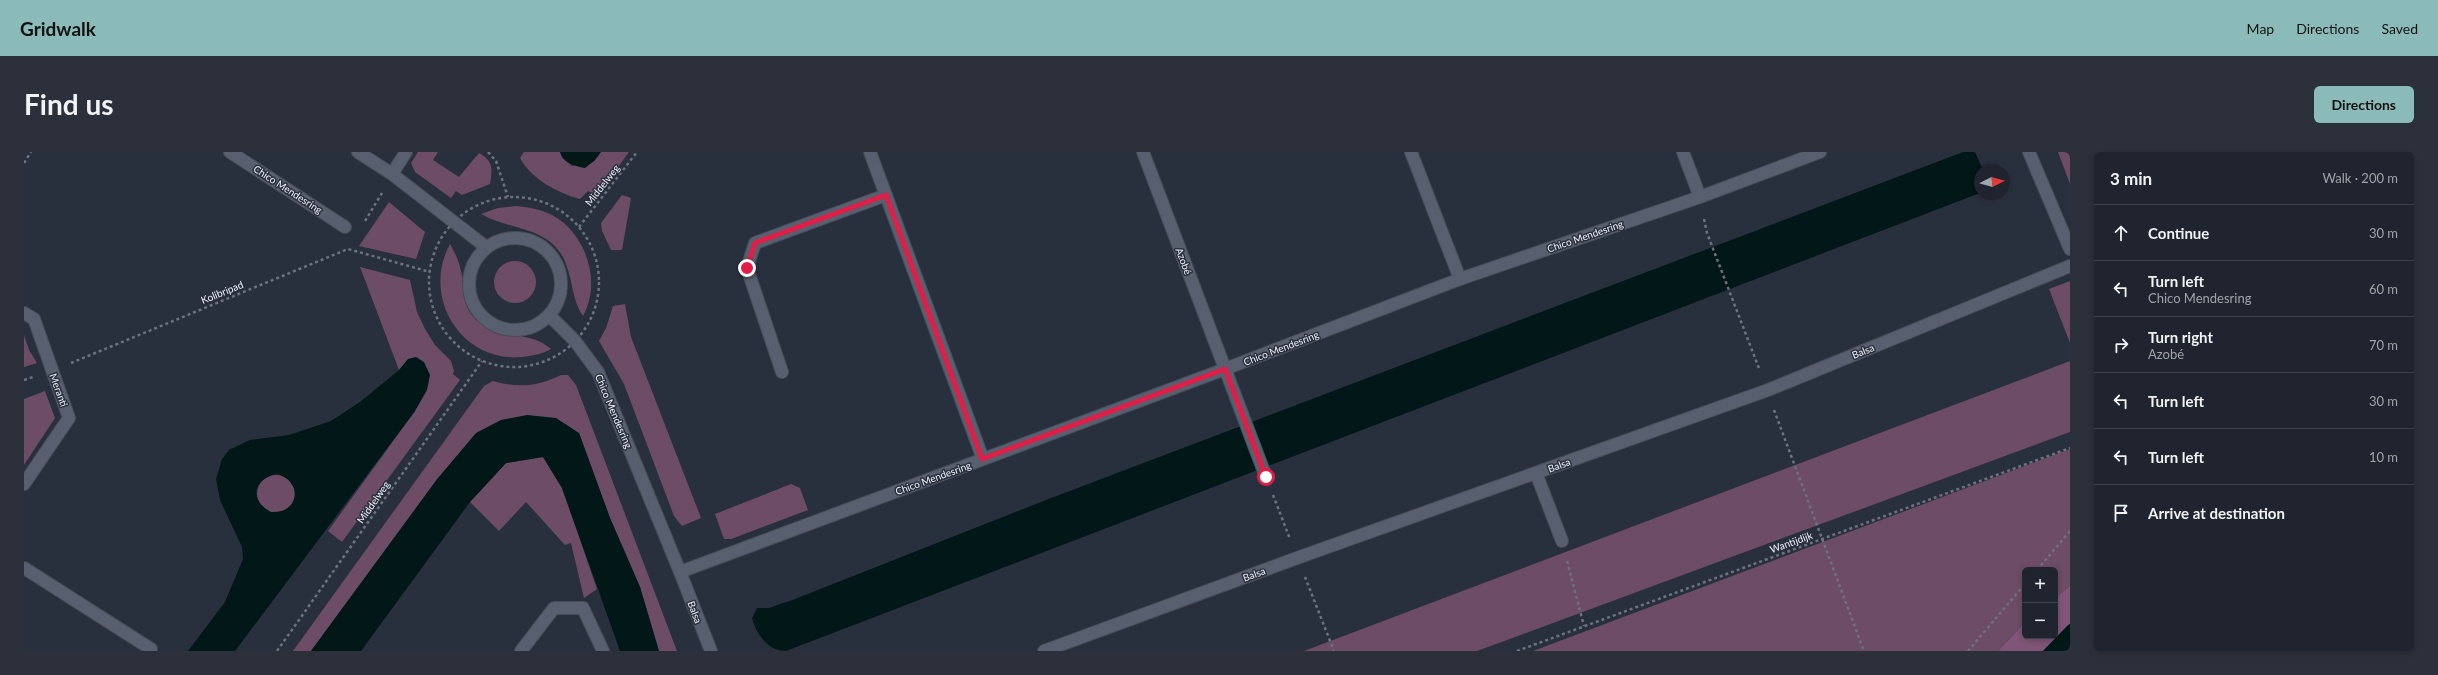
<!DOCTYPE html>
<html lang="en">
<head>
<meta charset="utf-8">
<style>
  body { margin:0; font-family:Lato,sans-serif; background:#2c303a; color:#f1f3f6 }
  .controls { position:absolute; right:12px; bottom:12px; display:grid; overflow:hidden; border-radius:6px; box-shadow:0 2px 6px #0003 }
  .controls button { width:36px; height:36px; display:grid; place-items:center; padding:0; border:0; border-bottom:1px solid #3c414a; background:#1f242e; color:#f1f3f6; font:20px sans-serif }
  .compass { position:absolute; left:1950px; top:12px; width:36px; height:36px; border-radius:50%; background:#1f242e; box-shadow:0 2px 6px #0003; rotate:84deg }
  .stop { position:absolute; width:12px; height:12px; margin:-9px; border:3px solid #e11d48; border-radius:50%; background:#fff }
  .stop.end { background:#e11d48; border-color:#fff; box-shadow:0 1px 4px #0008 }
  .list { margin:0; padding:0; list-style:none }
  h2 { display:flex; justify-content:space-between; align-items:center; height:52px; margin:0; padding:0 16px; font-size:17px }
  h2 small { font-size:13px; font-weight:400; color:#a1a4aa }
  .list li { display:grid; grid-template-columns:26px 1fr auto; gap:12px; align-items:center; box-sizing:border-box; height:56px; padding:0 16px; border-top:1px solid #3c414a }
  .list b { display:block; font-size:15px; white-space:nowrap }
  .list p { margin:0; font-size:13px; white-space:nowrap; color:#a1a4aa }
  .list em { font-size:13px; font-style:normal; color:#a1a4aa }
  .icon { flex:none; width:22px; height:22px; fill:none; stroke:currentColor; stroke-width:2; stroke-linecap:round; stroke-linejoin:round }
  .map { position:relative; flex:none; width:2046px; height:499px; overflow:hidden; border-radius:6px }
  header { display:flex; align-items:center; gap:24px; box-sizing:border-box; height:56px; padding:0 20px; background:#8bbbb9; color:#111 }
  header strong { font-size:19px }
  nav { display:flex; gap:22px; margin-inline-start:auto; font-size:14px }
  .intro { display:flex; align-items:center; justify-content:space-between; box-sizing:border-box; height:96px; padding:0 24px }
  h1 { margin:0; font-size:28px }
  .button { padding:10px 18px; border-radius:6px; background:#8bbbb9; color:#111; font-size:14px; font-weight:700 }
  main { display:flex; gap:24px; padding:0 24px }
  aside { flex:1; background:#1f242e; border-radius:6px; box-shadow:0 2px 6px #0003 }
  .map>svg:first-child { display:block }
  .green { fill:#6d4c65 }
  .forest { fill:#815577 }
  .water { fill:#011718; fill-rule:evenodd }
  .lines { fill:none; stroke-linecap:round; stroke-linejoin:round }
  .minor-casing { stroke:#474c57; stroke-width:14 }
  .path { stroke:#6c727e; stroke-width:2.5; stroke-dasharray:3 3; stroke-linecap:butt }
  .minor { stroke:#585f6e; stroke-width:12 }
  .route { stroke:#e11d48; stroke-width:5 }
  .labels { text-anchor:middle; stroke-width:3; stroke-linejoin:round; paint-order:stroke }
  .street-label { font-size:10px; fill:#f0f4fd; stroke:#29303d }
</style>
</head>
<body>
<header>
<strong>Gridwalk</strong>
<nav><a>Map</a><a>Directions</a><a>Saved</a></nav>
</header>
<div class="intro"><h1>Find us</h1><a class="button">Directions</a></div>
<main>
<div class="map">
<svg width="2046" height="499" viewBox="0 0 2046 499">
  <rect width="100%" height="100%" fill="#29303d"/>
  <g class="green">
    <path d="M394 0H414L409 8 435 25 455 1C469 9 469 16 466 32L438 43 432 39 427 46 391 20 387 11Z"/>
    <path d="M500 0H536L538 6 548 14 570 9 577 0H605L573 44 564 39 556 47C534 41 507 27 496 6Z"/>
    <polygon points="2034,0 2046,0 2046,32"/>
    <polygon points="598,43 607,46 598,98 587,98 578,79 577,71"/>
    <polygon points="365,50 401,80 392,107 335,94"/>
    <path d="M492 54C504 55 516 57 528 63 562 81 578 130 559 164 548 148 549 130 542 112 528 74 487 79 457 62L474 56Z"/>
    <path d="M426 92C430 99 434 107 436 115 441 132 436 146 447 162 468 190 503 176 527 197 519 202 507 204 498 205 437 211 397 145 426 92Z"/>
    <circle cx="491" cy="130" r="21"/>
    <polygon points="336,115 386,128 393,160 401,177 411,193 427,209 430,219 429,222 436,228 318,390 304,379 391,259 384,207 375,218"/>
    <polygon points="2046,129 2046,191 2025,137"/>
    <polygon points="601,152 607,185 677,366 658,374 650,364 600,232 575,189 582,176 589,154"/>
    <polygon points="0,183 5,198 13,211 0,215"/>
    <polygon points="2046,209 2046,280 1453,499 1280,499"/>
    <path d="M537 223H544L552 233 653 499H635L616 435 586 366 555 281 414 326 287 499H269L460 234 469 229C494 236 513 235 537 223Z"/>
    <polygon points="21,239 31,266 0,313 0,247"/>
    <polygon points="2046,297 2046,434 2031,446 2031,418 2001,418 2001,470 1974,499 1509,499"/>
    <polygon points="519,305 538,336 573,437 560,446 547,391 541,393 502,350 475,379 446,350 482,311"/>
    <circle cx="252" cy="342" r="19"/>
    <polygon points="767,332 776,336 784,358 707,387 700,387 691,362"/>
  </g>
  <polygon class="forest" points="2046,434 2046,472 2019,499 1974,499 2001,470 2001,484 2031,484 2031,446"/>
  <g class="water">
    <path d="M536 0H577L570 9 561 16C550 14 540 11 536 0Z"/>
    <path d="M1939 0H1951L1959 18H1956V41L762 499C743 499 732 481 728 466L733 456H745L771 447 1022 348Z"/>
    <path d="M392 205 400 210 406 223 403 238 391 259 211 499H164L201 450 219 407 218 395 196 348 192 327 198 307 205 298 226 288 265 283 307 269 336 250 375 218 384 207ZM253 322C280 330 275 362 247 360 225 349 229 326 253 322Z"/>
    <polygon points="503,263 532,266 555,281 586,366 616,435 635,499 596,499 538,336 519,305 482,311 446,350 337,499 287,499 414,326 452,281 477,268"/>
    <polygon points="2046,472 2046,499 2019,499 2044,473"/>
  </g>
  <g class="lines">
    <g class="minor-casing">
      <g id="minor">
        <polyline points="206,0 321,75"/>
        <polyline points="334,0 368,22 462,95"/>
        <polyline points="846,0 959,307"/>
        <polyline points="1119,0 1242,325"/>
        <polyline points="1387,0 1436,127"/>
        <polyline points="1659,0 1676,45"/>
        <polyline points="2005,0 2046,97"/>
        <polyline points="368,22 382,0"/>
        <circle cx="491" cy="132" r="46"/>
        <polyline points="0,161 10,167 45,266 0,332"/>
        <polyline points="525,163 551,189 574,220 656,420 1201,217 1436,127 1676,45 1796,0"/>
        <polyline points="758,220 723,116 731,91 862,43"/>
        <polyline points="1512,321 1538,389"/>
        <polyline points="0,416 127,497"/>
        <polyline points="656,420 687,499"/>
        <polyline points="497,499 530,456 559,456 579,499"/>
        <polyline points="1020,499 1273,406 1744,238 2046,114"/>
      </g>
    </g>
    <g class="path">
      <polyline points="464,0 472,9 484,45"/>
      <polyline points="0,11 7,0"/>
      <circle cx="490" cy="130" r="85"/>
      <polyline points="1680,67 1683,81 1736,219"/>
      <polyline points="341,69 358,41"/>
      <polyline points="555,75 613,0"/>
      <polyline points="47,211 324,97 406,120"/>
      <polyline points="0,228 9,225"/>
      <polyline points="1750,258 1840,499"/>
      <polyline points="1249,343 1266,387"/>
      <polyline points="1543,409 1560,474"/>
      <polyline points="2013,418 2046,379"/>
      <polyline points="1281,425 1310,499"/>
      <polyline points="253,499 458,209"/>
      <polyline points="1493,499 2046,296"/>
      <polyline points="1944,499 2001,432"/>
    </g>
    <use href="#minor" class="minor"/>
  </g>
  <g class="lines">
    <polyline class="route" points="723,116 731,91 862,43 958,307 1201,217 1242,325"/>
  </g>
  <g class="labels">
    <g class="street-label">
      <text transform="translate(578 33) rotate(-52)" y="4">Middelweg</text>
      <text transform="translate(264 37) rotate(33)" y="4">Chico Mendesring</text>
      <text transform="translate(1561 84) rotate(-19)" y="4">Chico Mendesring</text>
      <text transform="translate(1160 109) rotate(69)" y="4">Azobé</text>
      <text transform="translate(198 140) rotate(-22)" y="4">Kolibripad</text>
      <text transform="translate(1257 196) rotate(-21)" y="4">Chico Mendesring</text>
      <text transform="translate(1839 199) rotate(-22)" y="4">Balsa</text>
      <text transform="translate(35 238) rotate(70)" y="4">Meranti</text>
      <text transform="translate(590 259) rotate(67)" y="4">Chico Mendesring</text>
      <text transform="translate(1535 313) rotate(-20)" y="4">Balsa</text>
      <text transform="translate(909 326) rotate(-20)" y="4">Chico Mendesring</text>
      <text transform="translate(349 350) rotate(-55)" y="4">Middelweg</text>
      <text transform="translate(1767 390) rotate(-20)" y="4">Wantijdijk</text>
      <text transform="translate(1230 422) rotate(-20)" y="4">Balsa</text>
      <text transform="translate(671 460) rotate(69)" y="4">Balsa</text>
    </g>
  </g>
</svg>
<div class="controls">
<button>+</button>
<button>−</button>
</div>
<svg class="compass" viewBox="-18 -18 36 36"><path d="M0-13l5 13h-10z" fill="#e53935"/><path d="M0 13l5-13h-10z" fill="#a1a4aa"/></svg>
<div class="stop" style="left:1242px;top:325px"></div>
<div class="stop end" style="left:723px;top:116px"></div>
</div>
<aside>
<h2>3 min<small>Walk · 200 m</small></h2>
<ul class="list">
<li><svg class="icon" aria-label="ahead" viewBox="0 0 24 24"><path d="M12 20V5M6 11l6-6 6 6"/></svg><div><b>Continue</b></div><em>30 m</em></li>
<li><svg class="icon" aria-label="left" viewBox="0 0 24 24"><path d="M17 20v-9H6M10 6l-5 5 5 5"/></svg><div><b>Turn left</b><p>Chico Mendesring</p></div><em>60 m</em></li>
<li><svg class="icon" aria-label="right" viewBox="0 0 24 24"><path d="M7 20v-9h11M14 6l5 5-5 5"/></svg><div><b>Turn right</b><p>Azobé</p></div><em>70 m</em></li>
<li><svg class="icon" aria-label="left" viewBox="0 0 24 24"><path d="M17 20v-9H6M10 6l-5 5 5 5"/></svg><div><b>Turn left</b></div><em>30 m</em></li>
<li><svg class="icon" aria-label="left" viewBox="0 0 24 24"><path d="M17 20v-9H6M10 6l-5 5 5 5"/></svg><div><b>Turn left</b></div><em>10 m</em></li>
<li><svg class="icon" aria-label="arrive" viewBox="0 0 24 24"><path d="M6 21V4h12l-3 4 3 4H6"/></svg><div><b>Arrive at destination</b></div></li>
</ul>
</aside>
</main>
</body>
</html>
